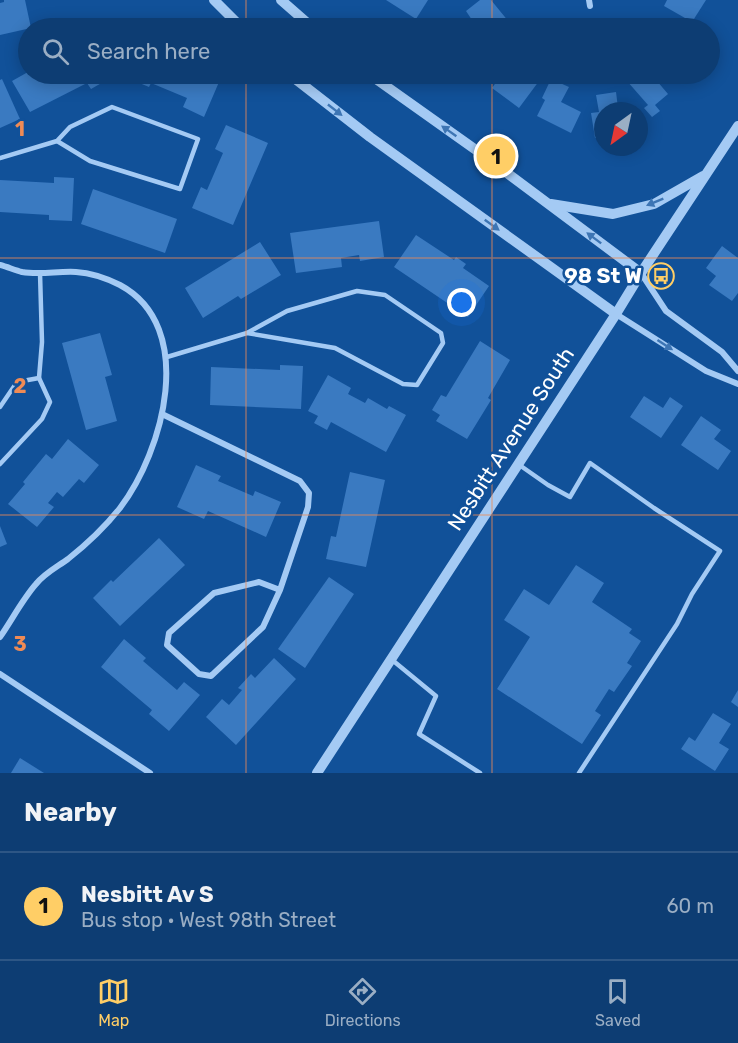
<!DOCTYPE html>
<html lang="en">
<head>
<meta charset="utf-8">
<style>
  body { margin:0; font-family:Rubik,sans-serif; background:#164478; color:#f1f3f6 }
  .compass { position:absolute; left:594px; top:102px; width:54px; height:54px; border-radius:50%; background:#0d3d73; box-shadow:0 3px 15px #0003; rotate:213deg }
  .you { position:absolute; left:462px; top:303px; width:21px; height:21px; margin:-15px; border:4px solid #fff; border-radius:50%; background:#1a73e8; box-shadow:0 0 0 9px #1a73e833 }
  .badge { display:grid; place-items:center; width:39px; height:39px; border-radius:50%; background:#ffce66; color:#111; font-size:20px; font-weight:700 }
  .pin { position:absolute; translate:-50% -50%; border:3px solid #fff; box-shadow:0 2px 6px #0006 }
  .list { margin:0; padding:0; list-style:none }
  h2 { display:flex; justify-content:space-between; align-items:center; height:78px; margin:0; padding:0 24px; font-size:26px }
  h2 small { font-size:20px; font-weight:400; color:#9aaec4 }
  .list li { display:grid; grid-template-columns:39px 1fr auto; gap:18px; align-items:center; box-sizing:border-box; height:108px; padding:0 24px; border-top:2px solid #2d5685 }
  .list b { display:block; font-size:22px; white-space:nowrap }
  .list p { margin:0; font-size:20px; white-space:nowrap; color:#9aaec4 }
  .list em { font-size:20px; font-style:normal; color:#9aaec4 }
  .icon { flex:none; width:33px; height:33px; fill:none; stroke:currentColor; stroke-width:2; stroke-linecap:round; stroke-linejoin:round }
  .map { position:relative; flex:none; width:738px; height:773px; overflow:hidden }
  .search { position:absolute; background:#0d3d73; box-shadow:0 3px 15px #0003; left:18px; right:18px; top:18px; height:66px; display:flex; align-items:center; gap:15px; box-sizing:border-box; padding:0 21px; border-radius:33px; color:#9aaec4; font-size:22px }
  .sheet { height:186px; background:#0d3d73 }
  nav { display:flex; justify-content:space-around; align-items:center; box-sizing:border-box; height:84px; border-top:2px solid #2d5685; background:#0d3d73; font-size:16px; color:#9aaec4 }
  nav a { display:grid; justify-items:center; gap:3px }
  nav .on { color:#ffce66 }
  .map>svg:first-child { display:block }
  .building { fill:#3a7ac1 }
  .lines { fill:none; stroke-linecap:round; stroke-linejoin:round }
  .service { stroke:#a4caf4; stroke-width:4.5 }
  .minor { stroke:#a4caf4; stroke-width:6 }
  .tertiary { stroke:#a4caf4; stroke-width:10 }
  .oneway { fill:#3d75b4 }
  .grid { fill:none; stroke:#ef8b55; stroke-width:1.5; stroke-opacity:0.55 }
  .labels { text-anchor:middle; stroke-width:5; stroke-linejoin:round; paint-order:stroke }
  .poi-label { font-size:21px; font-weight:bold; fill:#fff; stroke:#115199; text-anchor:end }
  .street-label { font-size:21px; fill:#fff; stroke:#115199 }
  .grid-label { font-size:20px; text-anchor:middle; font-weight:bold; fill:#ef8b55; stroke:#115199; stroke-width:5; stroke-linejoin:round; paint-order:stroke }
</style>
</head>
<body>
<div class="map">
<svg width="738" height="773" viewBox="0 0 738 773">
  <rect width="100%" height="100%" fill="#115199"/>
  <g class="building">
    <polygon points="4,0 25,0 31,28 0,35 0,3 4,2"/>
    <polygon points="386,0 428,0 416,19"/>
    <polygon points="480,0 491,0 514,28 460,28 472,20 466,11"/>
    <polygon points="667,0 706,0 692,22 664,6"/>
    <polygon points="28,72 28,74 110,74 112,77 91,89 87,83 30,112 12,81"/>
    <polygon points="126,74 212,74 210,77 219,82 204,117 183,107 187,98 151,83 149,87 125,77"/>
    <polygon points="502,74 513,74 519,78 523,74 536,74 542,77 519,108 492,88"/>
    <polygon points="636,74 651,74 668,94 655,105 660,111 652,117 644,108 648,105 627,81"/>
    <polygon points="2,79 20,119 0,128 0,80"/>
    <polygon points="551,79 569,87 561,102 581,112 571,133 537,116 545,100 542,98"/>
    <polygon points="616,92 618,108 627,107 627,111 603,111 603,137 595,138 591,113 599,112 596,95"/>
    <polygon points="226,125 268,143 233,225 192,208 201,187 207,190 223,153 215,149"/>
    <polygon points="54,177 74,178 72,221 49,220 49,215 0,212 0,180 54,183"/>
    <polygon points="93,189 177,219 165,253 81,224"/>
    <polygon points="379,221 384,257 360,261 359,255 341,258 342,267 296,273 290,233"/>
    <polygon points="416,235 454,260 456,257 466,264 463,268 489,286 468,317 394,267"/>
    <polygon points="260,242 281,275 241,299 238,296 203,318 185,288"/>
    <polygon points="722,246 738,258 738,293 732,301 709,285 716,276 706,268"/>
    <polygon points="100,333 112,375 105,377 117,421 86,430 62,343"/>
    <polygon points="480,341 510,360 488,398 491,400 467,439 436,421 440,415 432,410 441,395 446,397"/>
    <polygon points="280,365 303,366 301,409 210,405 211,367 280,370"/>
    <polygon points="328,375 351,388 348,394 365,403 368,398 387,409 389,406 406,415 386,452 331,422 327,430 314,423 318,416 308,411"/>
    <polygon points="644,396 663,408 670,397 683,406 661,438 630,417"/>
    <polygon points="701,416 721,430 714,439 731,451 718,470 681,445"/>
    <polygon points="68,439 99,465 84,483 79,479 63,497 57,492 48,503 54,507 37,527 8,504 25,484 23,482 46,454 52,459"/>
    <polygon points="196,465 221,476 218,481 253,496 255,491 281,502 266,537 208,511 204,519 177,507"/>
    <polygon points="350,472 385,480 366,567 326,559 331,536 336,537"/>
    <polygon points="0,526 7,544 0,547"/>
    <polygon points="159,538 185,565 120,626 93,598 111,580 113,582"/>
    <polygon points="576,565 604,583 592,602 632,629 629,633 641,641 627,663 632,666 614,692 609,689 595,711 601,715 582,744 497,689 530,637 504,620 524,589 549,605"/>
    <polygon points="329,577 354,594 305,668 278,649"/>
    <polygon points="124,639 146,658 143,661 177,690 184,682 200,695 169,731 149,714 152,710 101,667"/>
    <polygon points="274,658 296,679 236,745 206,717 222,699 229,705 242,690 238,688 251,674 255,678"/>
    <polygon points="738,690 738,707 731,702"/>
    <polygon points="713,713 731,724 719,743 729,749 715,771 681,749 689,737 695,741"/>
    <polygon points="20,758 44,773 11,773"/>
  </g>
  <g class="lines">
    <g class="service">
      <polyline points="0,158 57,141 70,127 112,107 198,139 180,189 90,161 57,141"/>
      <polyline points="167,357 247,333 335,348 403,384 417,385 443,343 441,333 385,295 357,291 287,311 247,333"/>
      <polyline points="0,407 17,382 39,378"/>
      <polyline points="0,464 42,419 50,402 39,378 42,342 40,273"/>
      <polyline points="518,464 548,485 570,497 590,463 654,508 720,551 692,594 677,624 579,773"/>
      <polyline points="391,659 436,696 419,734 480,773"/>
    </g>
    <g class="minor">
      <polyline points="589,0 590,6"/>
      <path d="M0 265C7 267 15 270 22 272 40 275 58 271 76 272 92 273 106 278 120 285 198 327 163 452 120 508 105 527 87 544 68 559 57 567 45 573 36 584 22 600 12 620 0 637"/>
      <polyline points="641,273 666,311 722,352 738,371"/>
      <polyline points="616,314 706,371 738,384"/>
      <polyline points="162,414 300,481 309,493 308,507 280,590 263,627 211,676 199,674 167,645 169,633 214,593 259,582 280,590"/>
      <polyline points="0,674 150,773"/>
    </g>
    <g class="tertiary">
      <polyline points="214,0 242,28"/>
      <polyline points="281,0 313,28"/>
      <polyline points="289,74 370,137 616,314"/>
      <polyline points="369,74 476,150 641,273"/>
      <polyline points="551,204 613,214 654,204 703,176"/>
      <polyline points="317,773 616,314 641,273 738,126"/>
    </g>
  </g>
  <defs><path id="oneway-solid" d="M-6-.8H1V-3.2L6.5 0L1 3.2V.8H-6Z" transform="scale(1.5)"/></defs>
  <g class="oneway">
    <use href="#oneway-solid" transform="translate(335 110) rotate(38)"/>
    <use href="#oneway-solid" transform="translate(449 131) rotate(-145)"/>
    <use href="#oneway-solid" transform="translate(655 202) rotate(158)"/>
    <use href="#oneway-solid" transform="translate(492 225) rotate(36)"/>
    <use href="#oneway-solid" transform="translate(594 238) rotate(-143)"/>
    <use href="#oneway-solid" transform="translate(665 345) rotate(33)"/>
  </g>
  <path class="grid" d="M246 0V28M492 0V28M246 74V773M492 74V773M0 258H738M0 515H738"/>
  <defs>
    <g id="bus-ring" transform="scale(1.35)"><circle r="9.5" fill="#115199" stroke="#ffce66" stroke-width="1.5"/><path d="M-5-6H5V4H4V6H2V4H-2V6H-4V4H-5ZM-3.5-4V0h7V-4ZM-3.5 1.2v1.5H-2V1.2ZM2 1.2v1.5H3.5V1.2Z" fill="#ffce66"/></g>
  </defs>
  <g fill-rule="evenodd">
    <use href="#bus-ring" x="661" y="276"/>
  </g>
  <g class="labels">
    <g class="poi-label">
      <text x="642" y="283">98 St W</text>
    </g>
    <g class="street-label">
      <text transform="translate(511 439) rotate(-57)" y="7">Nesbitt Avenue South</text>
    </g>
  </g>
  <g class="grid-label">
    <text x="20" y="136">1</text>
    <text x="20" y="393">2</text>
    <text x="20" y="651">3</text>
  </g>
</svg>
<svg class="compass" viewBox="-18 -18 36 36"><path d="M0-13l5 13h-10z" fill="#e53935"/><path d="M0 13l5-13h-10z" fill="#9aaec4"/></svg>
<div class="you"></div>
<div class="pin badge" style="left:496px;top:156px">1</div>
<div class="search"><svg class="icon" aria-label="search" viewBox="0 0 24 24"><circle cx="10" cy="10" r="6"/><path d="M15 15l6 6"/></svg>Search here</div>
</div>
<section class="sheet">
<h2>Nearby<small></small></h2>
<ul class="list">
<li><span class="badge">1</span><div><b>Nesbitt Av S</b><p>Bus stop · West 98th Street</p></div><em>60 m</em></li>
</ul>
</section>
<nav>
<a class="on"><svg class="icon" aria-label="map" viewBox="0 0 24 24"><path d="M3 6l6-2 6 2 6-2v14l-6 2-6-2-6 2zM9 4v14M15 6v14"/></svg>Map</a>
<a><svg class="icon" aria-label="directions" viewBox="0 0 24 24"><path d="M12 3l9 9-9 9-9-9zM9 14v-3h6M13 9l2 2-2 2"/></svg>Directions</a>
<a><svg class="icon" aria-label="saved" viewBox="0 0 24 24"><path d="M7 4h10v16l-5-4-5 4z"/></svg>Saved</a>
</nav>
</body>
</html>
